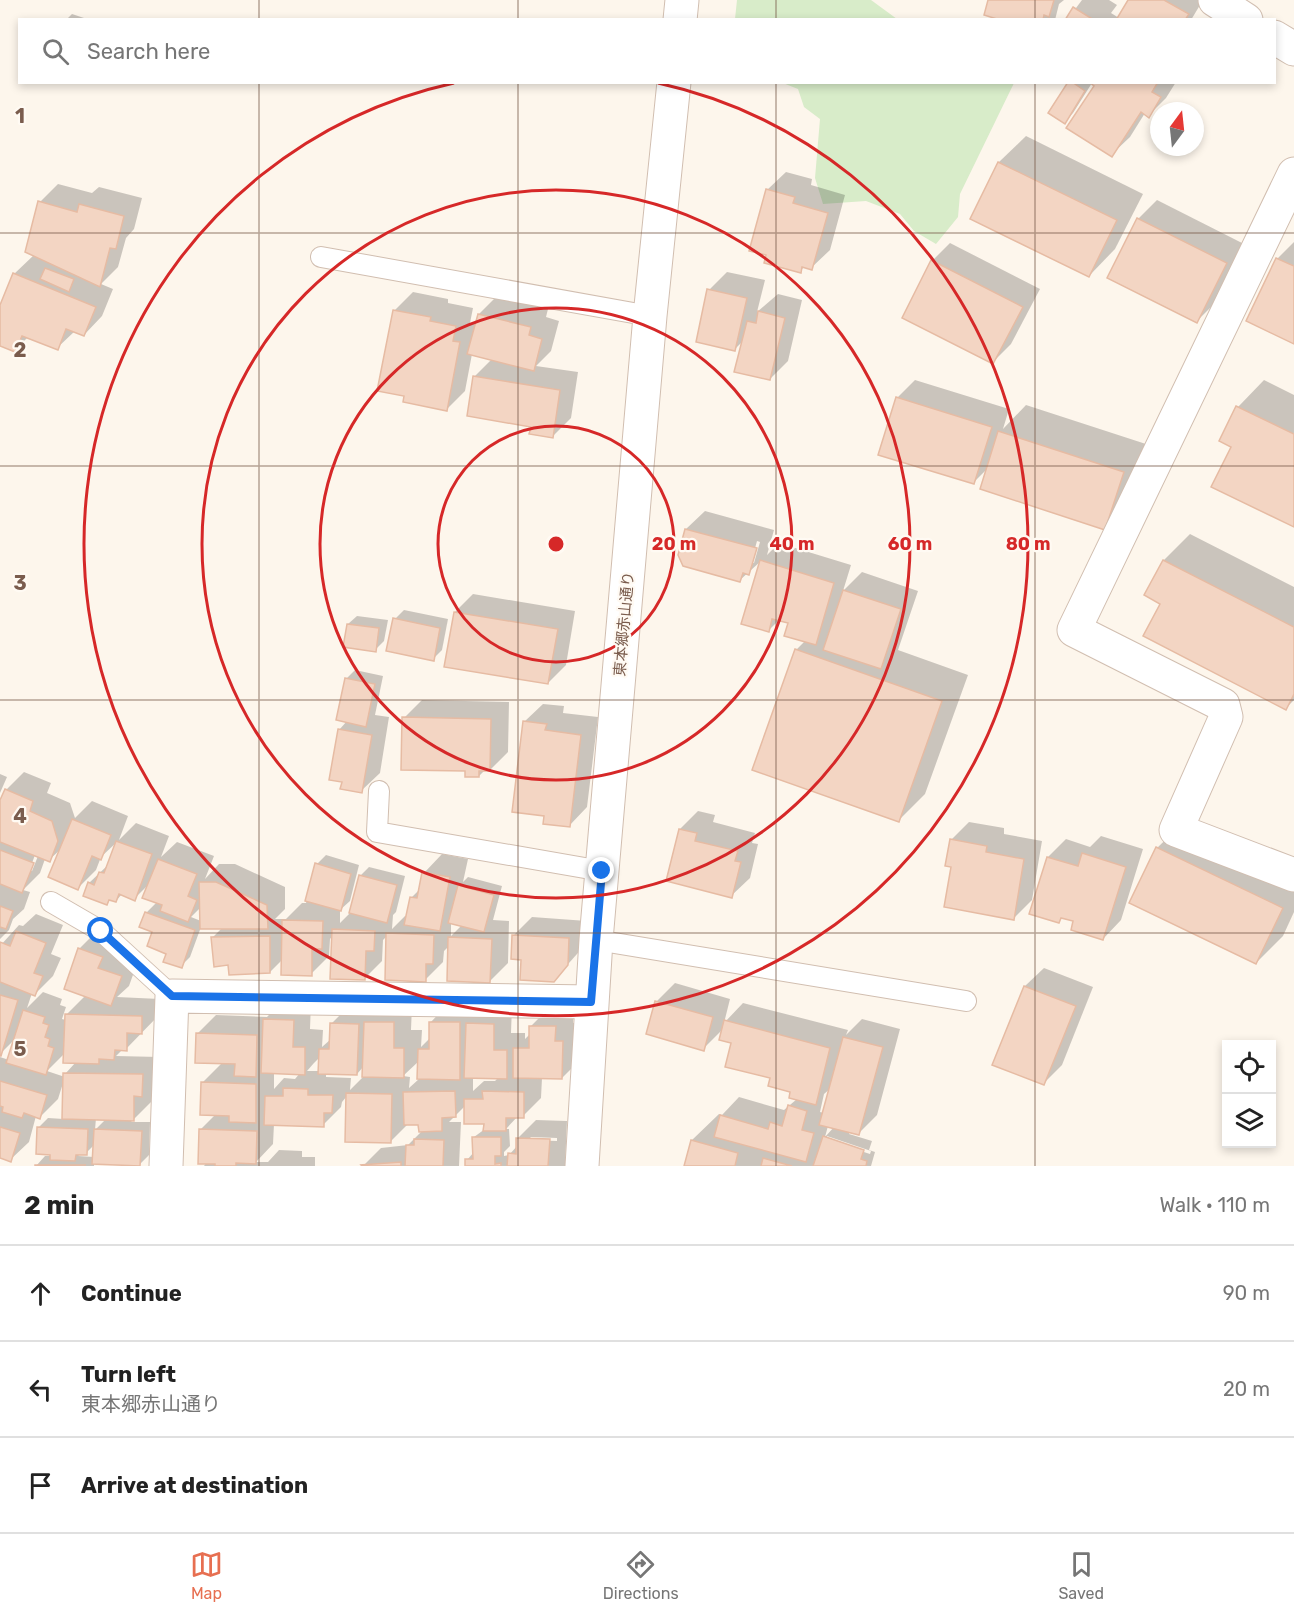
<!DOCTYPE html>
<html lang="en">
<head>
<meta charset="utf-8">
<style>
  body { margin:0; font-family:Rubik,"Noto Sans JP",sans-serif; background:#f2f2f2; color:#222 }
  .controls { position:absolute; right:18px; bottom:18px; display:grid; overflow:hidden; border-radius:0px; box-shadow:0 3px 9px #0003 }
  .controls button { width:54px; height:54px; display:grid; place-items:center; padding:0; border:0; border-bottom:2px solid #e0e0e0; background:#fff; color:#222; font:30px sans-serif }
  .compass { position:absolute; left:1150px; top:102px; width:54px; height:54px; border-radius:50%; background:#fff; box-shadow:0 3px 9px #0003; rotate:15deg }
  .stop { position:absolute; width:18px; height:18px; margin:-14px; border:4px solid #1a73e8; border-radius:50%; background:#fff }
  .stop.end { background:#1a73e8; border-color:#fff; box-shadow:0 2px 6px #0008 }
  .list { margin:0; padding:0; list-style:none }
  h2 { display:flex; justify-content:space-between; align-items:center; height:78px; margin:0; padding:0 24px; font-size:26px }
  h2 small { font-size:20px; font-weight:400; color:#767676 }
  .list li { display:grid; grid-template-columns:39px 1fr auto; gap:18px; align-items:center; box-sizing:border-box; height:96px; padding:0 24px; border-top:2px solid #e0e0e0 }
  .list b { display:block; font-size:22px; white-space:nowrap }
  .list p { margin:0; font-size:20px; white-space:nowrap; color:#767676 }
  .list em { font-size:20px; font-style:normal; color:#767676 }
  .icon { flex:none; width:33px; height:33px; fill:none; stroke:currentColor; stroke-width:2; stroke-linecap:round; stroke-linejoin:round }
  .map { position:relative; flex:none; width:1294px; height:1166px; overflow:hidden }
  .search { position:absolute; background:#fff; box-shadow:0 3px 9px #0003; left:18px; right:18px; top:18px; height:66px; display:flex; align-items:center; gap:15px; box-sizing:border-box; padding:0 21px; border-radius:0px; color:#767676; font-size:22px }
  .sheet { height:366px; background:#fff }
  nav { display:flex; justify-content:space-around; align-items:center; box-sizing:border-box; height:84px; border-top:2px solid #e0e0e0; background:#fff; font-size:16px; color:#767676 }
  nav a { display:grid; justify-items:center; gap:3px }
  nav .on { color:#e76f51 }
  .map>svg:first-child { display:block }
  .green { fill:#d8ecc9 }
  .shadow { fill:#0003; fill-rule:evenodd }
  .building { fill:#f3d5c3; stroke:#e6bba3; stroke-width:1.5 }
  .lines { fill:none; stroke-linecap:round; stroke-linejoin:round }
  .service-casing { stroke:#d1beb0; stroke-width:22 }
  .minor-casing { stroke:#d1beb0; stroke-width:35 }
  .tertiary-casing { stroke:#d1beb0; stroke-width:35 }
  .service { stroke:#fff; stroke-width:20 }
  .minor { stroke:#fff; stroke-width:33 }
  .tertiary { stroke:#fff; stroke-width:33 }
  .route { stroke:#1a73e8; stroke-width:8 }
  .grid { fill:none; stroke:#7a5c4d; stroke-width:1.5; stroke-opacity:0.55 }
  .ring { fill:none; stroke:#d62828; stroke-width:3 }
  .labels { text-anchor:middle; stroke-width:4.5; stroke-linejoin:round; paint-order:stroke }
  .street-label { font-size:15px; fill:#7a5c4d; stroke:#fffaf3 }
  .grid-label { font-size:20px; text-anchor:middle; font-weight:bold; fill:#7a5c4d; stroke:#fffaf3; stroke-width:4.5; stroke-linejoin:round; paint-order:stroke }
  .centre { fill:#d62828; stroke:#fffaf3; stroke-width:3 }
  .ring-label { font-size:18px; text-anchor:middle; font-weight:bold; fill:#d62828; stroke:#fffaf3; stroke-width:4.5; stroke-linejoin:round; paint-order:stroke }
</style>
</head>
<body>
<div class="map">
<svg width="1294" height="1166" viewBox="0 0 1294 1166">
  <rect width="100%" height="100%" fill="#fdf6ec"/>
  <g class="green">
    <polygon points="737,0 871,0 897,19 735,19"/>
    <polygon points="783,83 1014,83 960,194 958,217 936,244 914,231 900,214 866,201 823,204 815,178 820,119 804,107 798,89"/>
  </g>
  <g class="shadow">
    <polygon points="989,0 1064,0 1059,4 1055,20 1005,20"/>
    <polygon points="1082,0 1109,0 1117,5 1111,13 1119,18 1129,0 1203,0 1191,20 1067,20"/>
    <polygon points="72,14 90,20 66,20"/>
    <polygon points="1070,82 1176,82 1166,98 1148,116 1145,113 1130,137 1111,155 1096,86 1092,83 1073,113 1064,122"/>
    <polygon points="1026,136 1143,194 1115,249 1089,276 972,218 999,162"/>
    <polygon points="786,172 812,179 811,185 845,195 830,250 811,268 805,266 800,271 768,254 767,190"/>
    <polygon points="58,184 92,193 99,187 142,198 134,229 126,238 118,267 101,284 113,289 102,316 84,335 75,331 57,348 28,337 15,350 0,344 0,309 14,274 34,255 40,202"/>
    <polygon points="1157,200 1244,244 1215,303 1197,321 1109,277 1138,219"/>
    <polygon points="1294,242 1294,342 1277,259"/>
    <polygon points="950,243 1040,289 1011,344 993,362 932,261"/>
    <polygon points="727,272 765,280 757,312 778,294 802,300 788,361 770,379 743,341 735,349 709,290"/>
    <polygon points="413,292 448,299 448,303 473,308 470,323 476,324 479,314 497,296 548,309 546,317 559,321 551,351 536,366 578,372 571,418 553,436 532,426 474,377 492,359 472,354 465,391 447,409 405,395 394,311"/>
    <polygon points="915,380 1009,409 1003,429 1026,405 1149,445 1131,502 1105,528 988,468 973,483 897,398"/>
    <polygon points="1264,380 1294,395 1294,526 1233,446 1221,440 1238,407"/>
    <path d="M705 511 774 530 767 555 779 543 851 565 843 591 862 572 918 591 898 650 968 675 925 794 899 820 796 650 806 640 790 622 780 619 768 631 761 561 740 580 680 555 686 529ZM757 541 760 542 754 563H751Z"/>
    <polygon points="1190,534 1294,587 1294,700 1286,708 1162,603 1146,595 1164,560"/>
    <polygon points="473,594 575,611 566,665 548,683 455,612"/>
    <polygon points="404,610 448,619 442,650 433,659 395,619"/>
    <polygon points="357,616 388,620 384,641 375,650 348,624"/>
    <polygon points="355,670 383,676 375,715 389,717 380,773 361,791 343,780 339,730 347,721 346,679"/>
    <polygon points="422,700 509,702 508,752 490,770 485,770 479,776 466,770 404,718"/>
    <polygon points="543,704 564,706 563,713 598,717 587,807 569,826 546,814 524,722"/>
    <path d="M24 772 51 783 47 793 70 803 75 818 92 801 128 816 119 840 136 823 169 836 161 857 177 842 214 856 205 879 219 864H235L285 887V909L275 919H286L302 903H306L317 864 326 855 359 865 350 901 340 910V923L351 912 360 876 369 867 405 876 396 912 393 915 392 929 405 916H408L411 898 421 888 424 873 442 854 468 859 463 882 468 877 502 886 493 920 509 921 508 963 490 981 449 946 444 951 443 962 425 980 387 936 383 940 382 961 364 979 333 935 330 939 329 956 311 974 283 959 270 972 229 964 213 937 223 927H201L190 957 181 966 168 953 154 931 146 913 157 902 149 884 134 899 122 894 116 901 110 899 106 903 89 883 108 865 118 841 101 857 96 870 78 888 62 848 49 860 45 859 40 873 23 890 30 892 24 909 13 919 9 930 0 939V804L6 790ZM35 855 38 856 32 871H29ZM201 907V921L191 917ZM451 923 462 925 451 936Z"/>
    <polygon points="0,774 7,777 0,793"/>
    <polygon points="698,811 715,815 713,822 755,833 752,843 758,844 750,878 731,896 680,829"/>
    <polygon points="969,822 1004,828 1004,834 1042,841 1032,900 1014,918 953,866 951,840"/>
    <polygon points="1184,822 1294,875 1294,912 1283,936 1256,963 1157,848"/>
    <polygon points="1101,836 1143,849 1121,920 1103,939 1075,921 1063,917 1059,921 1048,857 1066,839 1090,847"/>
    <path d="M36 914 63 925 51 954 61 958 53 976 35 994 32 993 27 1008 43 992 62 999 60 1005 66 1007 62 1019 66 1020V1015L86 995 79 949 97 931 139 958 129 986 117 997 160 999V1014L126 1049H123L116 1056 160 1057V1077L152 1085V1101L131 1122H150L149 1155 140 1164 94 1162V1166H36L45 1156H52L39 1127 48 1118 64 1119V1080L58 1099 40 1117 36 1116 29 1142 10 1160 0 1157V1057L9 1060 15 1039 0 1054V946L19 925 23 926ZM65 1053 76 1062 65 1074V1077L47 1071ZM96 1118 106 1119 95 1130ZM95 1144 94 1157 78 1156 81 1153H86Z"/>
    <polygon points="532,917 587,921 585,945 553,981 523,959 514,935"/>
    <polygon points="1044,968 1093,987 1062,1065 1044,1083 994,1064 1025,986"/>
    <path d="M675 983 730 999 724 1023 743 1003 848 1030 846 1035 862 1019 900 1029 877 1115 858 1134 850 1131 849 1134 872 1141 869 1150 875 1152 871 1166H685L692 1140 719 1114 722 1115 739 1097 784 1110 797 1099 792 1091 772 1077 733 1042 723 1029 703 1049 648 1033 657 1001ZM831 1088 824 1113 820 1112 824 1094ZM828 1126 834 1127 825 1137ZM827 1136 871 1151 870 1154 827 1140Z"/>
    <path d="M282 1001 311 1002 310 1029 323 1030 322 1047 331 1039 332 1023 350 1005H412L411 1030H422L421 1047 430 1038V1023L448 1004 512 1006 511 1033H525V1039L531 1033V1026L549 1008 573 1009V1023H580V1060L562 1078H542L541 1098 523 1116H518L506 1129H509L510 1146 504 1152V1156L509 1155 518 1145V1138L536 1120 567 1121 565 1166H467V1160L474 1152V1137L485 1129V1123L465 1106 449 1122H461L459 1166H363L381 1148 408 1145 423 1130 420 1123 408 1124 390 1142 347 1096 342 1102 341 1107 323 1125 274 1124 273 1144 256 1162H268L279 1150 302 1151V1157H315V1166H204L207 1162 200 1130 216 1114 203 1082 223 1062 197 1034 216 1015 267 1017ZM320 1057V1071H307L314 1063ZM419 1061V1079L409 1088 410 1077 403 1076ZM364 1066V1076L350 1090 351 1078 326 1077V1073L357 1074ZM274 1072 300 1073 295 1079 284 1078 274 1089ZM473 1077 498 1078 495 1081H484L473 1091ZM531 1137 557 1138V1141L528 1140Z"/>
  </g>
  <g class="building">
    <polygon points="988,0 1054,0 1049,17 1044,15 1043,20 1000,20 984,15"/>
    <polygon points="1128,0 1164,0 1189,14 1185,20 1116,20"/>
    <polygon points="1073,7 1094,20 1065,20"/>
    <polygon points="1068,82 1072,82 1085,91 1065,124 1048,113"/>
    <polygon points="1089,82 1158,82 1152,92 1161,97 1149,118 1141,112 1112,157 1066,128 1094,86"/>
    <polygon points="998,162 1117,220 1089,277 970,219"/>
    <polygon points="766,189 795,197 793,203 828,213 812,270 802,267 801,273 764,263 766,255 749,251"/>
    <polygon points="38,201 77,212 79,204 124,216 116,249 110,248 100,287 25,252"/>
    <polygon points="1137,218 1227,263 1197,323 1107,278"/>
    <polygon points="1276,258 1294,266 1294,344 1246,321"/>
    <polygon points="931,260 1023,307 993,364 902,318"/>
    <polygon points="45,268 74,279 69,292 40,279"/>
    <polygon points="13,273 96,307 84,336 66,329 58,350 22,336 15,352 0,346 0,305"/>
    <polygon points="707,289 747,298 735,351 696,342"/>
    <polygon points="393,310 431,317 430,321 456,326 453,341 460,342 447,411 403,402 404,396 377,391"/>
    <polygon points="758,311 785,318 770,380 734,372 747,321 756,323"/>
    <polygon points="478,314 531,327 529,335 542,339 534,371 467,354"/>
    <polygon points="473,376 560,390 553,438 529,434 531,427 467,416"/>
    <polygon points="896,397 992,427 974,484 878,455"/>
    <polygon points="1236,406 1294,434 1294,527 1211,487 1231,447 1219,441"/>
    <polygon points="998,431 1124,472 1105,530 980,489"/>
    <polygon points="685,529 757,548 749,575 743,573 740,582 683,566 678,555"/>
    <polygon points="760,560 834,583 816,645 784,636 788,623 772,619 769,632 741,624"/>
    <polygon points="1163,560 1294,627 1294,694 1286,710 1143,636 1160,604 1144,595"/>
    <polygon points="843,590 901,609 881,669 823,650"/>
    <polygon points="454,612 558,629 548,684 444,667"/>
    <polygon points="393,618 440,628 434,661 386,651"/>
    <polygon points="347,624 379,628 376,652 343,647"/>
    <polygon points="795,649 942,701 899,822 752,770"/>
    <polygon points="345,678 375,684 366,727 336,720"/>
    <polygon points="402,717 491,719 490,771 479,771 479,777 465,777 465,771 401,770"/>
    <polygon points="523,721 547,724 545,730 581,735 570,827 543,824 544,816 512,812"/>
    <polygon points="338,729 372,735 362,793 340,789 342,782 329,780"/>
    <polygon points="5,789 33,801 30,811 52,821 58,841 50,862 0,842 0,800"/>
    <polygon points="72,819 111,835 101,860 92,856 78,890 48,877"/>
    <polygon points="679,829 697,833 695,841 738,851 735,861 741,862 732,898 666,881"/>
    <polygon points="950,839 987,846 986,852 1024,859 1014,920 944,907 951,867 945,866"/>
    <polygon points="116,841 152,854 135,901 119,894 116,902 109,900 107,905 83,896 88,882 94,885 99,872 104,873"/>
    <polygon points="1156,847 1283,908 1256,964 1129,903"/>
    <polygon points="0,850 34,863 22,893 0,884"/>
    <polygon points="1082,853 1126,867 1103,940 1071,930 1073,921 1061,918 1059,923 1029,914 1047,857 1078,866"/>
    <polygon points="158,859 197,874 188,896 197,900 188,922 160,911 162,905 142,898"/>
    <polygon points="315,863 351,874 341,911 305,901"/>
    <polygon points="422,872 450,877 440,931 404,925 410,897 417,898"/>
    <polygon points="359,875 397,885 387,923 349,913"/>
    <polygon points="199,882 216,882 267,905 268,929 200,929"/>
    <polygon points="458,885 494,895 484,932 448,923"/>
    <polygon points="0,906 13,911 6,929 0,927"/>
    <polygon points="145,912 195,930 182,968 163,962 166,954 147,946 152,932 139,927"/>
    <polygon points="282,920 323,921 322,949 312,949 312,976 281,975"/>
    <polygon points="332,929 375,931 374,951 366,951 365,980 330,979"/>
    <polygon points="16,931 46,943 34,973 43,976 35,996 0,982 0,942 10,946"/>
    <polygon points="386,933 434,935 433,964 426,964 426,982 385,980"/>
    <polygon points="512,935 569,938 568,965 554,982 520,980 521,960 511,959"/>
    <polygon points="270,936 270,973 229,975 228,965 214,967 211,937"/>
    <polygon points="448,937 492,939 490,983 447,981"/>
    <polygon points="78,948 103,957 98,968 122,976 111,1006 64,989"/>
    <polygon points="1024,986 1076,1006 1044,1085 992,1065"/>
    <polygon points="0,995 18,1000 1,1056 0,1056"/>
    <polygon points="655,1001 713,1017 704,1051 646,1034"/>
    <polygon points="23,1010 45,1017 43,1023 49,1025 45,1037 50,1039 48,1046 54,1048 46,1075 6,1063"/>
    <polygon points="65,1014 142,1016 142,1034 127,1033 127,1051 115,1050 114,1060 99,1059 99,1064 63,1063"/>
    <polygon points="263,1019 294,1020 293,1047 305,1047 305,1075 261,1073"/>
    <polygon points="724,1020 830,1048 816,1105 789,1098 790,1092 768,1086 770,1078 725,1067 731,1043 719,1040"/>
    <polygon points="364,1022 394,1022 394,1048 404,1048 404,1078 362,1077"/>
    <polygon points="429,1022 460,1022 460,1080 417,1079 418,1049 429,1049"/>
    <polygon points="330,1023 359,1024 357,1075 318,1074 319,1049 329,1049"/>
    <polygon points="466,1023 494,1024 494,1050 507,1050 507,1079 464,1078"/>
    <polygon points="529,1026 556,1026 555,1041 563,1041 562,1079 513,1078 513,1048 529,1048"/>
    <polygon points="196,1033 257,1035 256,1077 234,1076 235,1064 195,1063"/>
    <polygon points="843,1037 883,1047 859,1135 819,1125"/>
    <polygon points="63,1073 143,1074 142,1097 134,1096 134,1121 62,1119"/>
    <polygon points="0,1081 47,1095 40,1119 24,1113 22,1118 2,1112 3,1107 0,1106"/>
    <polygon points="201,1082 256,1084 256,1123 229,1122 229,1116 200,1115"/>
    <polygon points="283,1088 308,1089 308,1095 333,1095 332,1113 324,1113 324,1127 264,1125 265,1096 283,1096"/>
    <polygon points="455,1091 456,1117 442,1118 442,1131 419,1132 418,1125 404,1125 403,1092"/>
    <polygon points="482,1091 524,1092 524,1118 506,1118 506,1131 483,1131 484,1124 464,1124 464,1099 483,1099"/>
    <polygon points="346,1093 392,1094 391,1143 345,1142"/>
    <polygon points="788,1105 807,1111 802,1130 814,1133 806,1162 714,1137 720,1115 768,1129 770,1122 782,1126"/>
    <polygon points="0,1127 20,1133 11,1162 0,1158"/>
    <polygon points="37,1127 88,1129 87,1155 76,1155 75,1161 50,1160 50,1155 36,1154"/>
    <polygon points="94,1129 142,1131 140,1166 92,1164"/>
    <polygon points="199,1129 257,1131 256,1164 236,1163 236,1166 215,1166 215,1164 198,1164"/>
    <polygon points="823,1136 864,1150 861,1159 867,1161 866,1166 813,1166"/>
    <polygon points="472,1137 501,1137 501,1156 495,1156 495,1164 501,1163 501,1166 465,1166 465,1159 473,1159"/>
    <polygon points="516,1138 550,1139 548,1166 507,1166 508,1153 516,1154"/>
    <polygon points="414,1139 444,1140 443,1166 405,1166 406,1145 414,1145"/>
    <polygon points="691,1140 738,1153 735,1166 684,1166"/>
    <polygon points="763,1158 792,1166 761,1166"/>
    <polygon points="401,1162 401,1166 362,1166 361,1165"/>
    <polygon points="35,1165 86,1165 35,1166"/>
  </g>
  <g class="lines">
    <g class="service-casing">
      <g id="service">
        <polyline points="321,257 650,316"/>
        <polyline points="379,791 377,832 602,871"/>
        <polyline points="51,902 101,931 172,996"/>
        <polyline points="596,940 966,1001"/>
      </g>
    </g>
    <g class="minor-casing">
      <g id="minor">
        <polyline points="1215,0 1246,20"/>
        <polyline points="1274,37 1294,49"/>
        <polyline points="1294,174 1074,630 1223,705 1226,717 1176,830 1294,875"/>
        <polyline points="166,1166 172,996 591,1002"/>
      </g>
    </g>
    <g class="tertiary-casing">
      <g id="tertiary">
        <polyline points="680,20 682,0"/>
        <polyline points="582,1166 596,940 650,316 674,82"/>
      </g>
    </g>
    <use href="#service" class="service"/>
    <use href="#minor" class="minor"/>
    <use href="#tertiary" class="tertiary"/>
  </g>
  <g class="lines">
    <polyline class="route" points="101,931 172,996 591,1002 602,871"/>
  </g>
  <path class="grid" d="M259 0V20M518 0V20M776 0V20M1035 0V20M259 82V1166M518 82V1166M776 82V1166M1035 82V1166M0 233H1294M0 466H1294M0 700H1294M0 933H1294"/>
  <g class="ring">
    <circle cx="556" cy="544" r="118"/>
    <circle cx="556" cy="544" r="236"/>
    <circle cx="556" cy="544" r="354"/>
    <path d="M658 83A472 472 0 1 1 454 83"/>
  </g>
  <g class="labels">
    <g class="street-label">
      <text transform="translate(624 624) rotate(-85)" y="5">東本郷赤山通り</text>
    </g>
  </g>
  <g class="grid-label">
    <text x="20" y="123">1</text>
    <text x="20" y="357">2</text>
    <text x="20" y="590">3</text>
    <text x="20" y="823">4</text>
    <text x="20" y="1056">5</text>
  </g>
  <circle cx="556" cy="544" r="9" class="centre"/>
  <g class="ring-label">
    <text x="674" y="550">20 m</text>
    <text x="792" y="550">40 m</text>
    <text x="910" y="550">60 m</text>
    <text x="1028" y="550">80 m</text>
  </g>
</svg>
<div class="controls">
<button><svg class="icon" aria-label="locate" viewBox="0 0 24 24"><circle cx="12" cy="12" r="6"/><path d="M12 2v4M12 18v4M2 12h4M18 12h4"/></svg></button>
<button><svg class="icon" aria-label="layers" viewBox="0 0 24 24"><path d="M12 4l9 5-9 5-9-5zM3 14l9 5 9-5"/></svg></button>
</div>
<svg class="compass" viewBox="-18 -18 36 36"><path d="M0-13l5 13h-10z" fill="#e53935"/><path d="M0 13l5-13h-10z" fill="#767676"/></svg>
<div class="stop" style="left:101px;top:931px"></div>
<div class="stop end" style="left:602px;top:871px"></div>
<div class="search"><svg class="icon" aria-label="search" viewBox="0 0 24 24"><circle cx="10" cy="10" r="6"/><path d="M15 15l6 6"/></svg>Search here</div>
</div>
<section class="sheet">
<h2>2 min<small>Walk · 110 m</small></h2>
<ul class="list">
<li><svg class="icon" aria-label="ahead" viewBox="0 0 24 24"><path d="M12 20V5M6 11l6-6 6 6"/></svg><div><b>Continue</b></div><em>90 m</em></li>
<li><svg class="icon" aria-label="left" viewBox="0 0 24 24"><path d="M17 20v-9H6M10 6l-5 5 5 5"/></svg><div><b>Turn left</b><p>東本郷赤山通り</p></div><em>20 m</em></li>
<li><svg class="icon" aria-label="arrive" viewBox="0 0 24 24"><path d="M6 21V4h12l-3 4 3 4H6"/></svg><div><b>Arrive at destination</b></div></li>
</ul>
</section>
<nav>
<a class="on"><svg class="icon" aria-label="map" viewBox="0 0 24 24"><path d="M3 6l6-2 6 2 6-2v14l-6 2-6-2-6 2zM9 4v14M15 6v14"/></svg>Map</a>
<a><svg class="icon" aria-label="directions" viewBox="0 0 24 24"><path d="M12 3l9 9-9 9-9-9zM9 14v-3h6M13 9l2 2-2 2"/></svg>Directions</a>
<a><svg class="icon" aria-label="saved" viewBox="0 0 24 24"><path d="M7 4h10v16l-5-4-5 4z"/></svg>Saved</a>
</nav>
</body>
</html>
